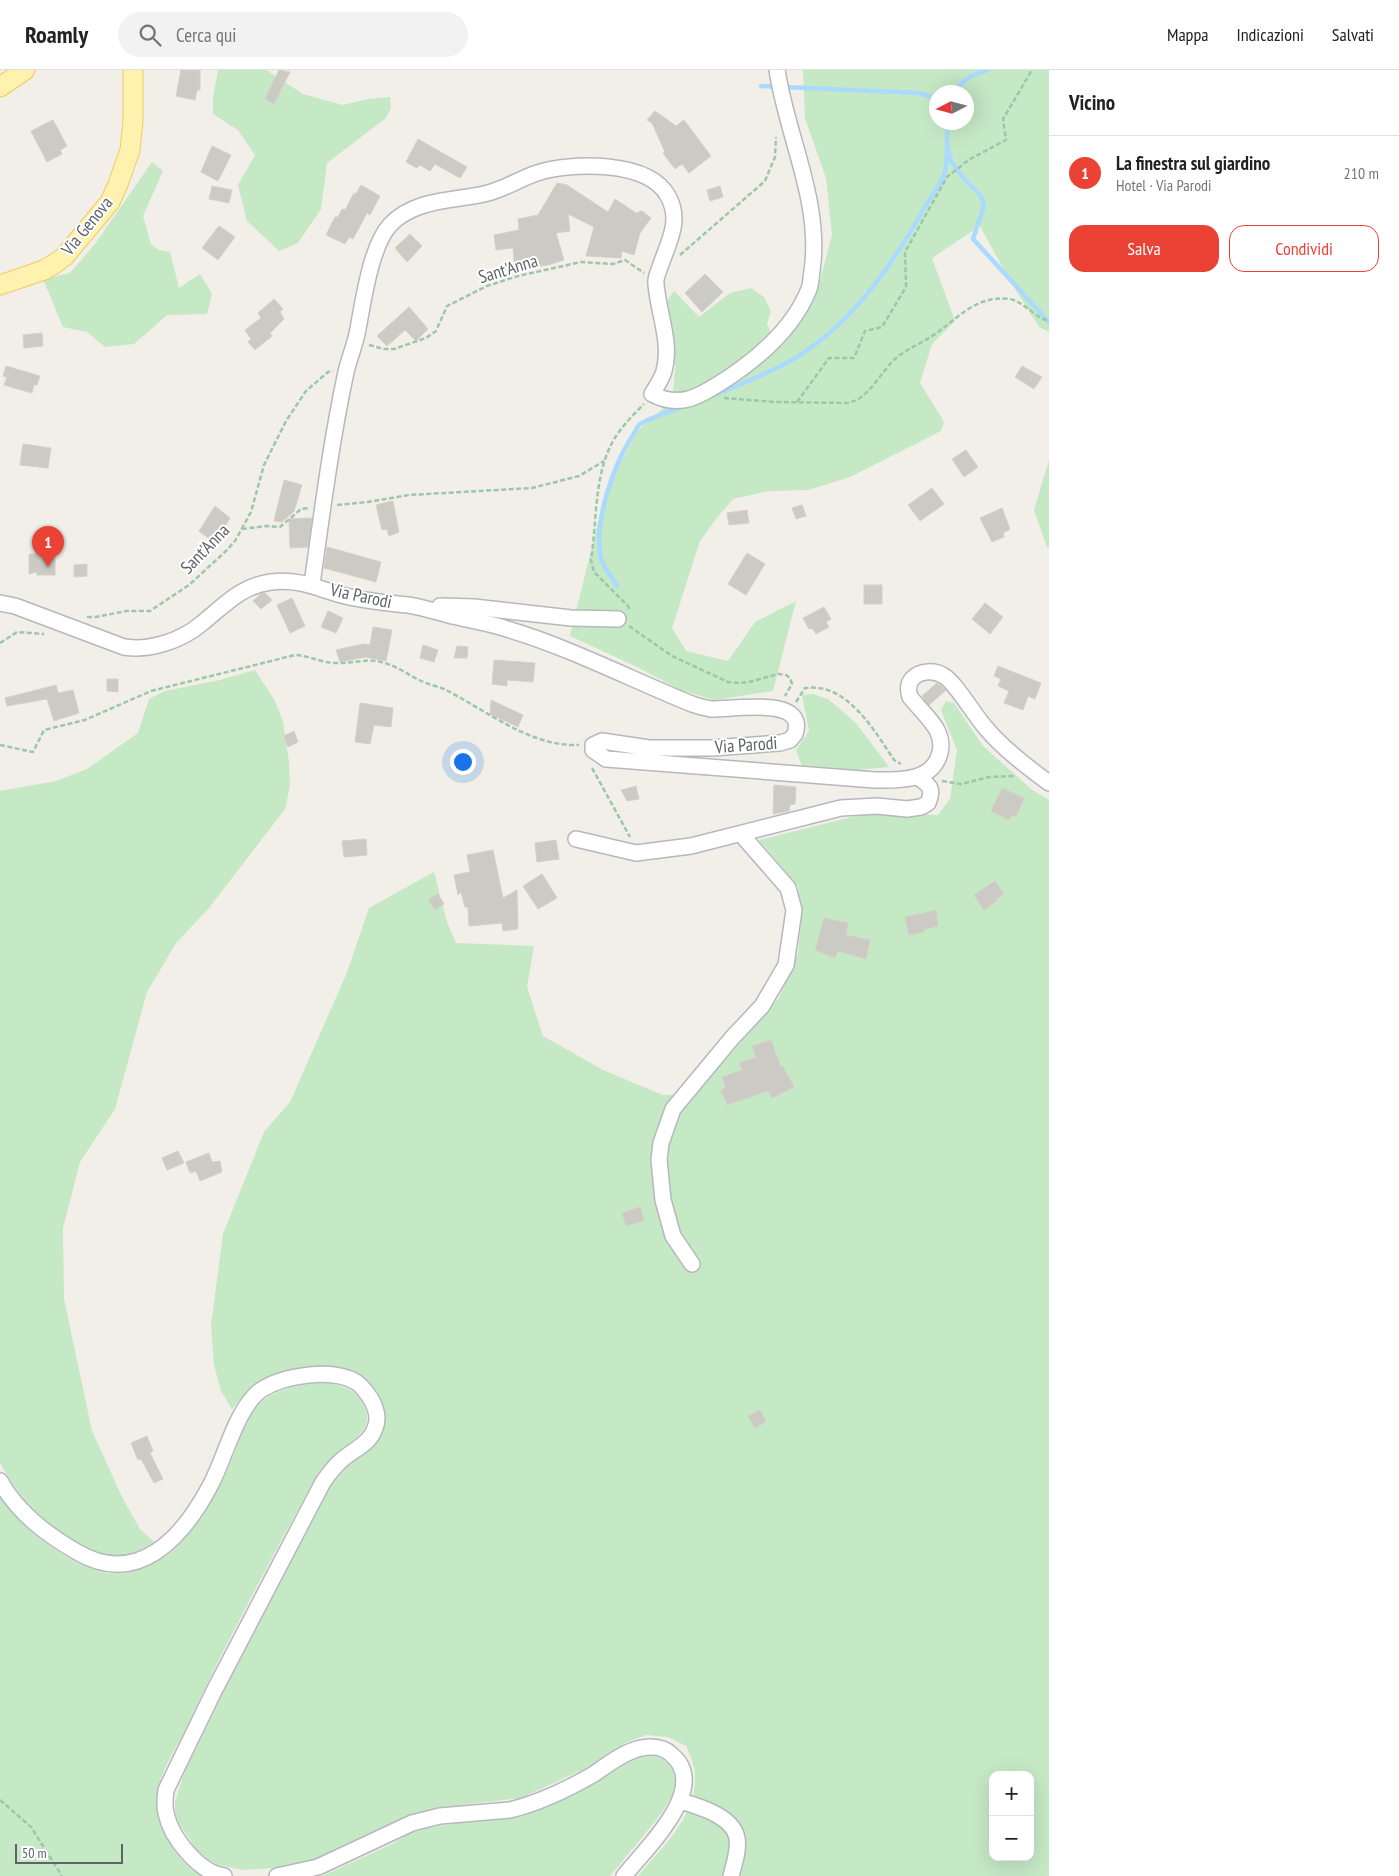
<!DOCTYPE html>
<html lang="it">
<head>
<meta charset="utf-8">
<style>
  body { margin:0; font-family:"PT Sans Narrow",sans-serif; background:#f2f2f2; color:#222 }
  .controls { position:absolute; right:15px; bottom:15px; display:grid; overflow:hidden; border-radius:10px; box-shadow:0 5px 20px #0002 }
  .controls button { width:45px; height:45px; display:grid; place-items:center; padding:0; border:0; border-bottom:1px solid #e0e0e0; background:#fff; color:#222; font:25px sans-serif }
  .compass { position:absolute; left:929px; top:15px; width:45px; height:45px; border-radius:50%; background:#fff; box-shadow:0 5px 20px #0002; rotate:264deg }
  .scale { position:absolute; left:15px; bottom:12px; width:108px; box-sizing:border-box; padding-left:5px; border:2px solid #5f6368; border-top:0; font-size:14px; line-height:18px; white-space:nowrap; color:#5f6368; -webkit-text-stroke:4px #fff; paint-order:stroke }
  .you { position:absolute; left:462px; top:691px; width:18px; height:18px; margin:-12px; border:4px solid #fff; border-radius:50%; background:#1a73e8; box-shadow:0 0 0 8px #1a73e833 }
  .badge { display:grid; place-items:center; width:32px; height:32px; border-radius:50%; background:#ea4335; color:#fff; font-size:16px; font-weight:700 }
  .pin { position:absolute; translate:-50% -41px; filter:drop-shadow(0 1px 2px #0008) }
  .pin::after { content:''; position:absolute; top:26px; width:18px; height:15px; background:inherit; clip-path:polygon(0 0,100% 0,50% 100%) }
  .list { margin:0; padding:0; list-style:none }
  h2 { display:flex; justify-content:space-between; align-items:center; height:65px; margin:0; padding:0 20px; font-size:21px }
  h2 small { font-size:16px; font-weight:400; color:#767676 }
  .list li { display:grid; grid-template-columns:32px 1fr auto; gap:15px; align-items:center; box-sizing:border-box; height:75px; padding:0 20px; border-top:1px solid #e0e0e0 }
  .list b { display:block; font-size:19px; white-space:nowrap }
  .list p { margin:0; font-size:16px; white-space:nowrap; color:#767676 }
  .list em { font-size:16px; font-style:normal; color:#767676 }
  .actions { display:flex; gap:10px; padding:15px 20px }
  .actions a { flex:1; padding:11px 0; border:1px solid #ea4335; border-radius:15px; text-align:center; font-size:18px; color:#ea4335 }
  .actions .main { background:#ea4335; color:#fff }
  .icon { flex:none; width:28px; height:28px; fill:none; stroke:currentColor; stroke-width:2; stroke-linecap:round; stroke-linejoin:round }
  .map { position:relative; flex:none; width:1049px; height:1806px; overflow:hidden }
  header { display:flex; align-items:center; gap:30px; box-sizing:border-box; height:70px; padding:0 25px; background:#fff; border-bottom:1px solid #e0e0e0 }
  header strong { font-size:24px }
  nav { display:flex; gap:28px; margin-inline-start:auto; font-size:18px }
  .search { width:350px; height:45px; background:#f2f2f2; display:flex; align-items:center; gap:12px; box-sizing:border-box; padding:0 18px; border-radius:28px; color:#767676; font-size:19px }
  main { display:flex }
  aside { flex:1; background:#fff }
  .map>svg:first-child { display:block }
  .green { fill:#c5e8c5; fill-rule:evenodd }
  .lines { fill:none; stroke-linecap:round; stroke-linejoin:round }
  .stream { stroke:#aadaff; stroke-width:4.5 }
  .building { fill:#cccac5; stroke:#d6d1c6 }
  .minor-casing { stroke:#b5b8bc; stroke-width:18 }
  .major-casing { stroke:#f2c960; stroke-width:21 }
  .path { stroke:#9cc7a9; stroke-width:2.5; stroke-dasharray:5 2.5; stroke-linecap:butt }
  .minor { stroke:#fff; stroke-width:15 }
  .major { stroke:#fff2af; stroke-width:19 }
  .labels { text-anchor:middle; stroke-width:4; stroke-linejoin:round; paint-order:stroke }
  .street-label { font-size:18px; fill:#5f6368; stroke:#fff }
</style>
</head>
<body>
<header>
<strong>Roamly</strong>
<div class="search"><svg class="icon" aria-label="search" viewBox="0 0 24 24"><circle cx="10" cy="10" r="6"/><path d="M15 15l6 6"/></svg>Cerca qui</div>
<nav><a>Mappa</a><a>Indicazioni</a><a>Salvati</a></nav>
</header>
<main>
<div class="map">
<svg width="1049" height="1806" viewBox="0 0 1049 1806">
  <rect width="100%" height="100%" fill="#f1efe8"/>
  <g class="green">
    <polygon points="218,0 266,0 303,24 343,35 368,29 390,27 391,38 386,48 327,93 321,139 298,173 279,181 247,151 238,115 255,85 238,60 213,44 213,27"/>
    <path d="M803 0H1049V262L1039 257 1010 211 980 156 932 188 955 251 932 274 920 313 944 352 941 361 850 407 808 420 769 421 733 429 716 449 700 471 672 558 686 581 728 591 755 552 796 531 773 621 714 630 681 620 637 597 570 566 606 420 638 360 673 330C673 317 676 301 675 288 673 266 657 240 674 221L699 247 730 223 751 218 764 227 771 241 767 254 771 262 782 265 794 257 818 218 832 165 826 108 805 48ZM936 22H966V52H936Z"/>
    <polygon points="152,92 163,101 143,146 151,174 159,180 170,182 179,218 200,204 212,224 207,244 167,245 134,274 105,277 87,262 63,257 43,209 70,203 95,174"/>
    <polygon points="1049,390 1049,478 1047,477 1034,440"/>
    <path d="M255 600 275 631 283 652 289 692 290 716 285 739 209 838 176 873 147 922 115 1039 80 1092 63 1158 64 1229 92 1361 123 1429 140 1459 155 1473C142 1479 130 1486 115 1486 95 1487 56 1461 41 1448 28 1437 7 1407 0 1392V721L56 711 87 699 138 663 149 629 165 621 220 610Z"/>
    <polygon points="813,624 828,629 856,653 889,697 849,701 802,696 796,680 809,661 802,625"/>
    <path d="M946 631 954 633 983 676 1031 719 1049 730V1806H638C661 1778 694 1749 695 1710 696 1699 691 1687 686 1676L668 1667 646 1665 627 1672 591 1696 521 1728 436 1738 410 1745 372 1764 314 1790 275 1798 243 1800 219 1795 208 1789 197 1780 178 1752 175 1741V1732L183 1706 229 1611 331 1416C337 1409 342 1402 348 1396 360 1385 378 1378 383 1362 386 1352 385 1342 382 1332 368 1286 291 1290 258 1312 248 1319 240 1330 232 1339L221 1321 214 1295 211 1256 223 1164 264 1062 290 1032 346 905 369 838 434 802 447 852 456 873 534 876 527 917 543 966 603 1000 663 1025 696 1024 779 928 798 883 801 852 798 816 759 770 860 745 896 743 938 745 950 729 957 680 941 640ZM993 1705H1030V1787H993Z"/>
    <path d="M321 1313C338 1314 353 1317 362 1332 378 1360 352 1369 335 1384 329 1390 323 1398 317 1404 272 1488 226 1572 186 1658 175 1681 157 1705 157 1731 156 1757 179 1795 202 1806H0V1424C5 1432 10 1440 15 1446 37 1469 77 1499 108 1503 128 1505 153 1496 169 1484 188 1470 215 1426 226 1404 237 1381 243 1346 264 1330 280 1318 302 1314 321 1313Z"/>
    <path d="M651 1686C659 1686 662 1689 668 1694 692 1714 653 1753 640 1770 630 1782 620 1794 610 1806H322L390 1775 413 1762 438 1756 532 1743 567 1727 636 1688Z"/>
  </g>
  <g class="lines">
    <g class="stream">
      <polyline points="761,16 918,23 936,28"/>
      <polyline points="951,22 971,6 988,0"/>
      <polyline points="948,78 951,91 965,110 981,126 984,136 973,169 1049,252"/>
      <path d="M711 326C743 314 786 297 813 276 862 240 897 187 926 135 932 125 942 113 945 102 948 86 947 68 947 52"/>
      <path d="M617 516C611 503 603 500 600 484 595 449 613 397 631 368 634 364 636 358 639 355 645 349 676 340 685 336"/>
    </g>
  </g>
  <g class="building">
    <polygon points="181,0 200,0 200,20 197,20 195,30 176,26"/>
    <polygon points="279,0 290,2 274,34 265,29"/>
    <polygon points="655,41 676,56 684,50 711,86 689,103 682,94 675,99 663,83 665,82 652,53 647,50"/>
    <polygon points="53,50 67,76 60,80 62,84 47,92 31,61"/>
    <polygon points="418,69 467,97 460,108 435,94 430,101 420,95 417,98 406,92"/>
    <polygon points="212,76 231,85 218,111 201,102"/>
    <polygon points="557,113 567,115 608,142 615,129 636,143 642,141 651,148 640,163 634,185 622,181 621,188 586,186 594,157 568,144 570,161 556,163 564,190 548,195 515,200 513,178 496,180 494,165 519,160 518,149 538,145"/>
    <polygon points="361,115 380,126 370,145 367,143 353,169 349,167 345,174 326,165 335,147 338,147 342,139 345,140 354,123 356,124"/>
    <polygon points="212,116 232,120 229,133 209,129"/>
    <polygon points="720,116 723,127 710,131 707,120"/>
    <polygon points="219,156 235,167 218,190 202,178"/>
    <polygon points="410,164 422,176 407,192 395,178"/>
    <polygon points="705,204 723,222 702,242 685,223"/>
    <polygon points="274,229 283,239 280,242 284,249 270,263 272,266 255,280 248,272 251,269 245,260 261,248 258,243"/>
    <polygon points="409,237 428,259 416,271 405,260 387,276 377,266"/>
    <polygon points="42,263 43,276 24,278 23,265"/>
    <polygon points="6,296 40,306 37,315 34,315 32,323 4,315 7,307 3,306"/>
    <polygon points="1022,296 1042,307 1034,319 1015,307"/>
    <polygon points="23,374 51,378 48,398 20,395"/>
    <polygon points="966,380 978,397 964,407 952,389"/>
    <polygon points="284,410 302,415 294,441 282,452 274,451"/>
    <polygon points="932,418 944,434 920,451 908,435"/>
    <polygon points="393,431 399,462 389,466 387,459 382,460 376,435"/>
    <polygon points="802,435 806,446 796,449 792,438"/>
    <polygon points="215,436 230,448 215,473 199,461"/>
    <polygon points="1002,438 1010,459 1003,463 1004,467 992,472 980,448"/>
    <polygon points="747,440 749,453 729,455 727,443"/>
    <polygon points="312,448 308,477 290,478 289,449"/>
    <polygon points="327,477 381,492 376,512 324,498"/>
    <polygon points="747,483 765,494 746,525 728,514"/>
    <polygon points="29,484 55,484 55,505 37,505 37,502 29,504"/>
    <polygon points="87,494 87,506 74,507 74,495"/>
    <rect x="864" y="515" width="18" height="19"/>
    <polygon points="262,523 265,523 272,530 261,539 253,531"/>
    <polygon points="292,528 305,556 290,563 277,535"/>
    <polygon points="985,533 1003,547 990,564 972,549"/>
    <polygon points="824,537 831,549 826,552 829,557 816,564 812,558 809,559 803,548"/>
    <polygon points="328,541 343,548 336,563 321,557"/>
    <polygon points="373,557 392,560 386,591 366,587 340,592 336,580 363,574 370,575"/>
    <polygon points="423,575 438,580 434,592 420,588"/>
    <polygon points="457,576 468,577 467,588 454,588"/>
    <polygon points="494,590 535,593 533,612 507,610 507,616 492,614"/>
    <polygon points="998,596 1041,613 1035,629 1028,626 1023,640 1004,633 1009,621 998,616 1001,609 994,606"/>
    <polygon points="107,609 118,609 118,622 107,621"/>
    <polygon points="937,613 946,620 929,635 922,626"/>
    <polygon points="56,615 58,623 73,620 79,643 54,651 47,629 7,636 5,628"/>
    <polygon points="491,630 523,645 518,657 490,644"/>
    <polygon points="360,633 393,638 391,657 374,655 370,674 355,672"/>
    <polygon points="294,661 298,672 288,677 284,666"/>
    <polygon points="774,715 796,717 795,734 790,735 789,741 773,744"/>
    <polygon points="636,716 639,729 627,731 621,720"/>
    <polygon points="1002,718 1024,728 1016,747 1012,745 1009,750 991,741"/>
    <polygon points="366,769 367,785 344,787 342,771"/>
    <polygon points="556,770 559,789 537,792 535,773"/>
    <polygon points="493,780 503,828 517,820 518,859 503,861 502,853 469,856 468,837 465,837 461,822 458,825 454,805 470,802 467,785"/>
    <polygon points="542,804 557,828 538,839 523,816"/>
    <polygon points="995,811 1004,824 996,829 997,831 984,840 974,825"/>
    <polygon points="438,824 444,834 435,840 428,830"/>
    <polygon points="936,840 938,856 923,860 924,862 909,865 905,847"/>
    <polygon points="824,848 848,853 846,865 870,870 866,889 838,881 835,888 815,880"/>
    <polygon points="771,970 781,997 783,996 794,1017 772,1028 768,1021 727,1035 721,1020 726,1018 722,1007 742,1000 739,993 756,987 752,976"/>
    <polygon points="178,1081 184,1093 167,1100 162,1088"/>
    <polygon points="209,1083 212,1092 220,1091 222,1102 200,1111 196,1101 190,1103 186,1092"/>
    <polygon points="640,1137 644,1151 626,1156 622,1143"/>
    <polygon points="760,1340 766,1352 755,1358 748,1346"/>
    <polygon points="147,1366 153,1381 150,1383 163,1409 154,1413 141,1389 138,1390 131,1373"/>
  </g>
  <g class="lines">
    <g class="minor-casing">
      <g id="minor">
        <path d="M312 514C322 443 331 372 346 302 349 289 354 277 357 264 363 234 370 177 390 155 414 129 453 131 484 124 503 120 519 109 537 103 571 92 648 90 668 126 682 151 668 173 660 197 658 203 655 208 656 214 658 242 672 273 664 301 662 309 656 317 652 324 682 340 703 324 728 308 761 286 794 257 809 219 811 214 811 207 812 201 822 132 787 67 777 0"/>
        <path d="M0 533 15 536 124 577C149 581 181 571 201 554 224 536 240 516 271 512 306 508 324 523 355 528 373 532 390 533 408 535 422 537 437 542 452 546 470 550 489 553 507 559 571 578 630 609 692 634 698 636 704 638 711 639 731 640 808 625 795 664L790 670 780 673 712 678H649L602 671 593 675V680L606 689 875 710C898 710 930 712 939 686 942 678 941 668 937 660 930 648 918 637 910 627 908 621 908 614 912 609 920 600 935 600 944 606 955 612 975 646 985 657 1002 678 1027 697 1049 713"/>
        <polyline points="440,536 474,537 571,548 618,549"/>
        <path d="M576 769 636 783 691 776 841 738 877 736 907 739 921 737 928 733C934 718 930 716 918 707"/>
        <polyline points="692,1194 673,1166 663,1130 659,1090 661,1073 673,1039 732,968 762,936 786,895 794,840 788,818 741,764"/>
        <path d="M0 1411C18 1443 46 1464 77 1482 138 1518 183 1467 210 1416 225 1389 236 1338 261 1320 284 1305 332 1298 356 1312 362 1316 367 1323 371 1329 376 1338 379 1349 375 1358 370 1374 354 1379 343 1389 335 1395 329 1404 323 1412L214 1621 166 1720C165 1728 164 1736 166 1743 171 1768 199 1802 224 1806"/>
        <path d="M680 1731C698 1736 733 1746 737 1768 739 1781 734 1794 731 1806"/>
        <path d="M277 1806 318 1797 412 1753 440 1746 510 1740C539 1733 568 1719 594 1704 607 1695 621 1684 637 1679 649 1676 663 1676 672 1685 711 1718 645 1779 624 1806"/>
      </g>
    </g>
    <g class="major-casing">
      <g id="major">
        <polyline points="0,17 25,0"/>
        <polyline points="0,215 44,200 54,194 64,187 110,132 118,114 130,80 133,50 133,0"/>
      </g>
    </g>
    <g class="path">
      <polyline points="680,185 765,111 775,87 776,67"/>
      <polyline points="369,275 384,279 394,279 426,268 436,261 447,236 487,216 518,206 581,192 613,194 625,190 644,203"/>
      <path d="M724 328 775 332 847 333C869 330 880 302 896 288 907 279 920 274 932 266 958 249 975 225 1009 229 1022 230 1035 248 1049 251"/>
      <polyline points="797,332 829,288 854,288 865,261 882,257 906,217 905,182 947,107 970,89 1006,70 1003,49 1032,0"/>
      <polyline points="337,435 368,432 409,425 532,418 579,406 604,391"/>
      <polyline points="242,459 266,456 280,457 301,439 310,438"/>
      <path d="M629 539 628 536 594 502 591 490C597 451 594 407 612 373 620 358 632 346 644 334"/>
      <polyline points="87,547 96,547 126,541 150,541 189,515 226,481 235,471 251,442 264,395 286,351 306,321 328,302 333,301"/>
      <polyline points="629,556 672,586 728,612 739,613 749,612 778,604 786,605 790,608 792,614 785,626"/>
      <polyline points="0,573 17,562 44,564"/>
      <path d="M796 632 805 618C847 612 874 660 894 690L901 694"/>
      <path d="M0 675 33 682 44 660 85 650 151 621 295 585C310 586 322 593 336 593 352 594 365 588 381 592 395 595 407 604 419 610 427 614 436 616 444 619 486 640 530 677 579 675"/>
      <polyline points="592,698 630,767"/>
      <polyline points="942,711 961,714 989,707 1016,706"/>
      <polyline points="0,1730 31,1757 62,1806"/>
    </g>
    <use href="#minor" class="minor"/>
    <use href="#major" class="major"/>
  </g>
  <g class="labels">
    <g class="street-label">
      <text transform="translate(87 156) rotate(-51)" y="6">Via Genova</text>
      <text transform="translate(508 199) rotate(-17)" y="6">Sant'Anna</text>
      <text transform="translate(205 479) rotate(-46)" y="6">Sant'Anna</text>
      <text transform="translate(361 526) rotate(12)" y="6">Via Parodi</text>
      <text transform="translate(746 675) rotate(-4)" y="6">Via Parodi</text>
    </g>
  </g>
</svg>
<div class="controls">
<button>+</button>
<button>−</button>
</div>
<svg class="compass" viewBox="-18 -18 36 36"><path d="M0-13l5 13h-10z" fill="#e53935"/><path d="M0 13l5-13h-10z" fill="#767676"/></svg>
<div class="scale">50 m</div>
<div class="you"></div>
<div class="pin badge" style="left:48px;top:497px">1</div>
</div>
<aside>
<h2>Vicino<small></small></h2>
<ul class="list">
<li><span class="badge">1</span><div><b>La finestra sul giardino</b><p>Hotel · Via Parodi</p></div><em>210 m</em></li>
</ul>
<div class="actions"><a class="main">Salva</a><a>Condividi</a></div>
</aside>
</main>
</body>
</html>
